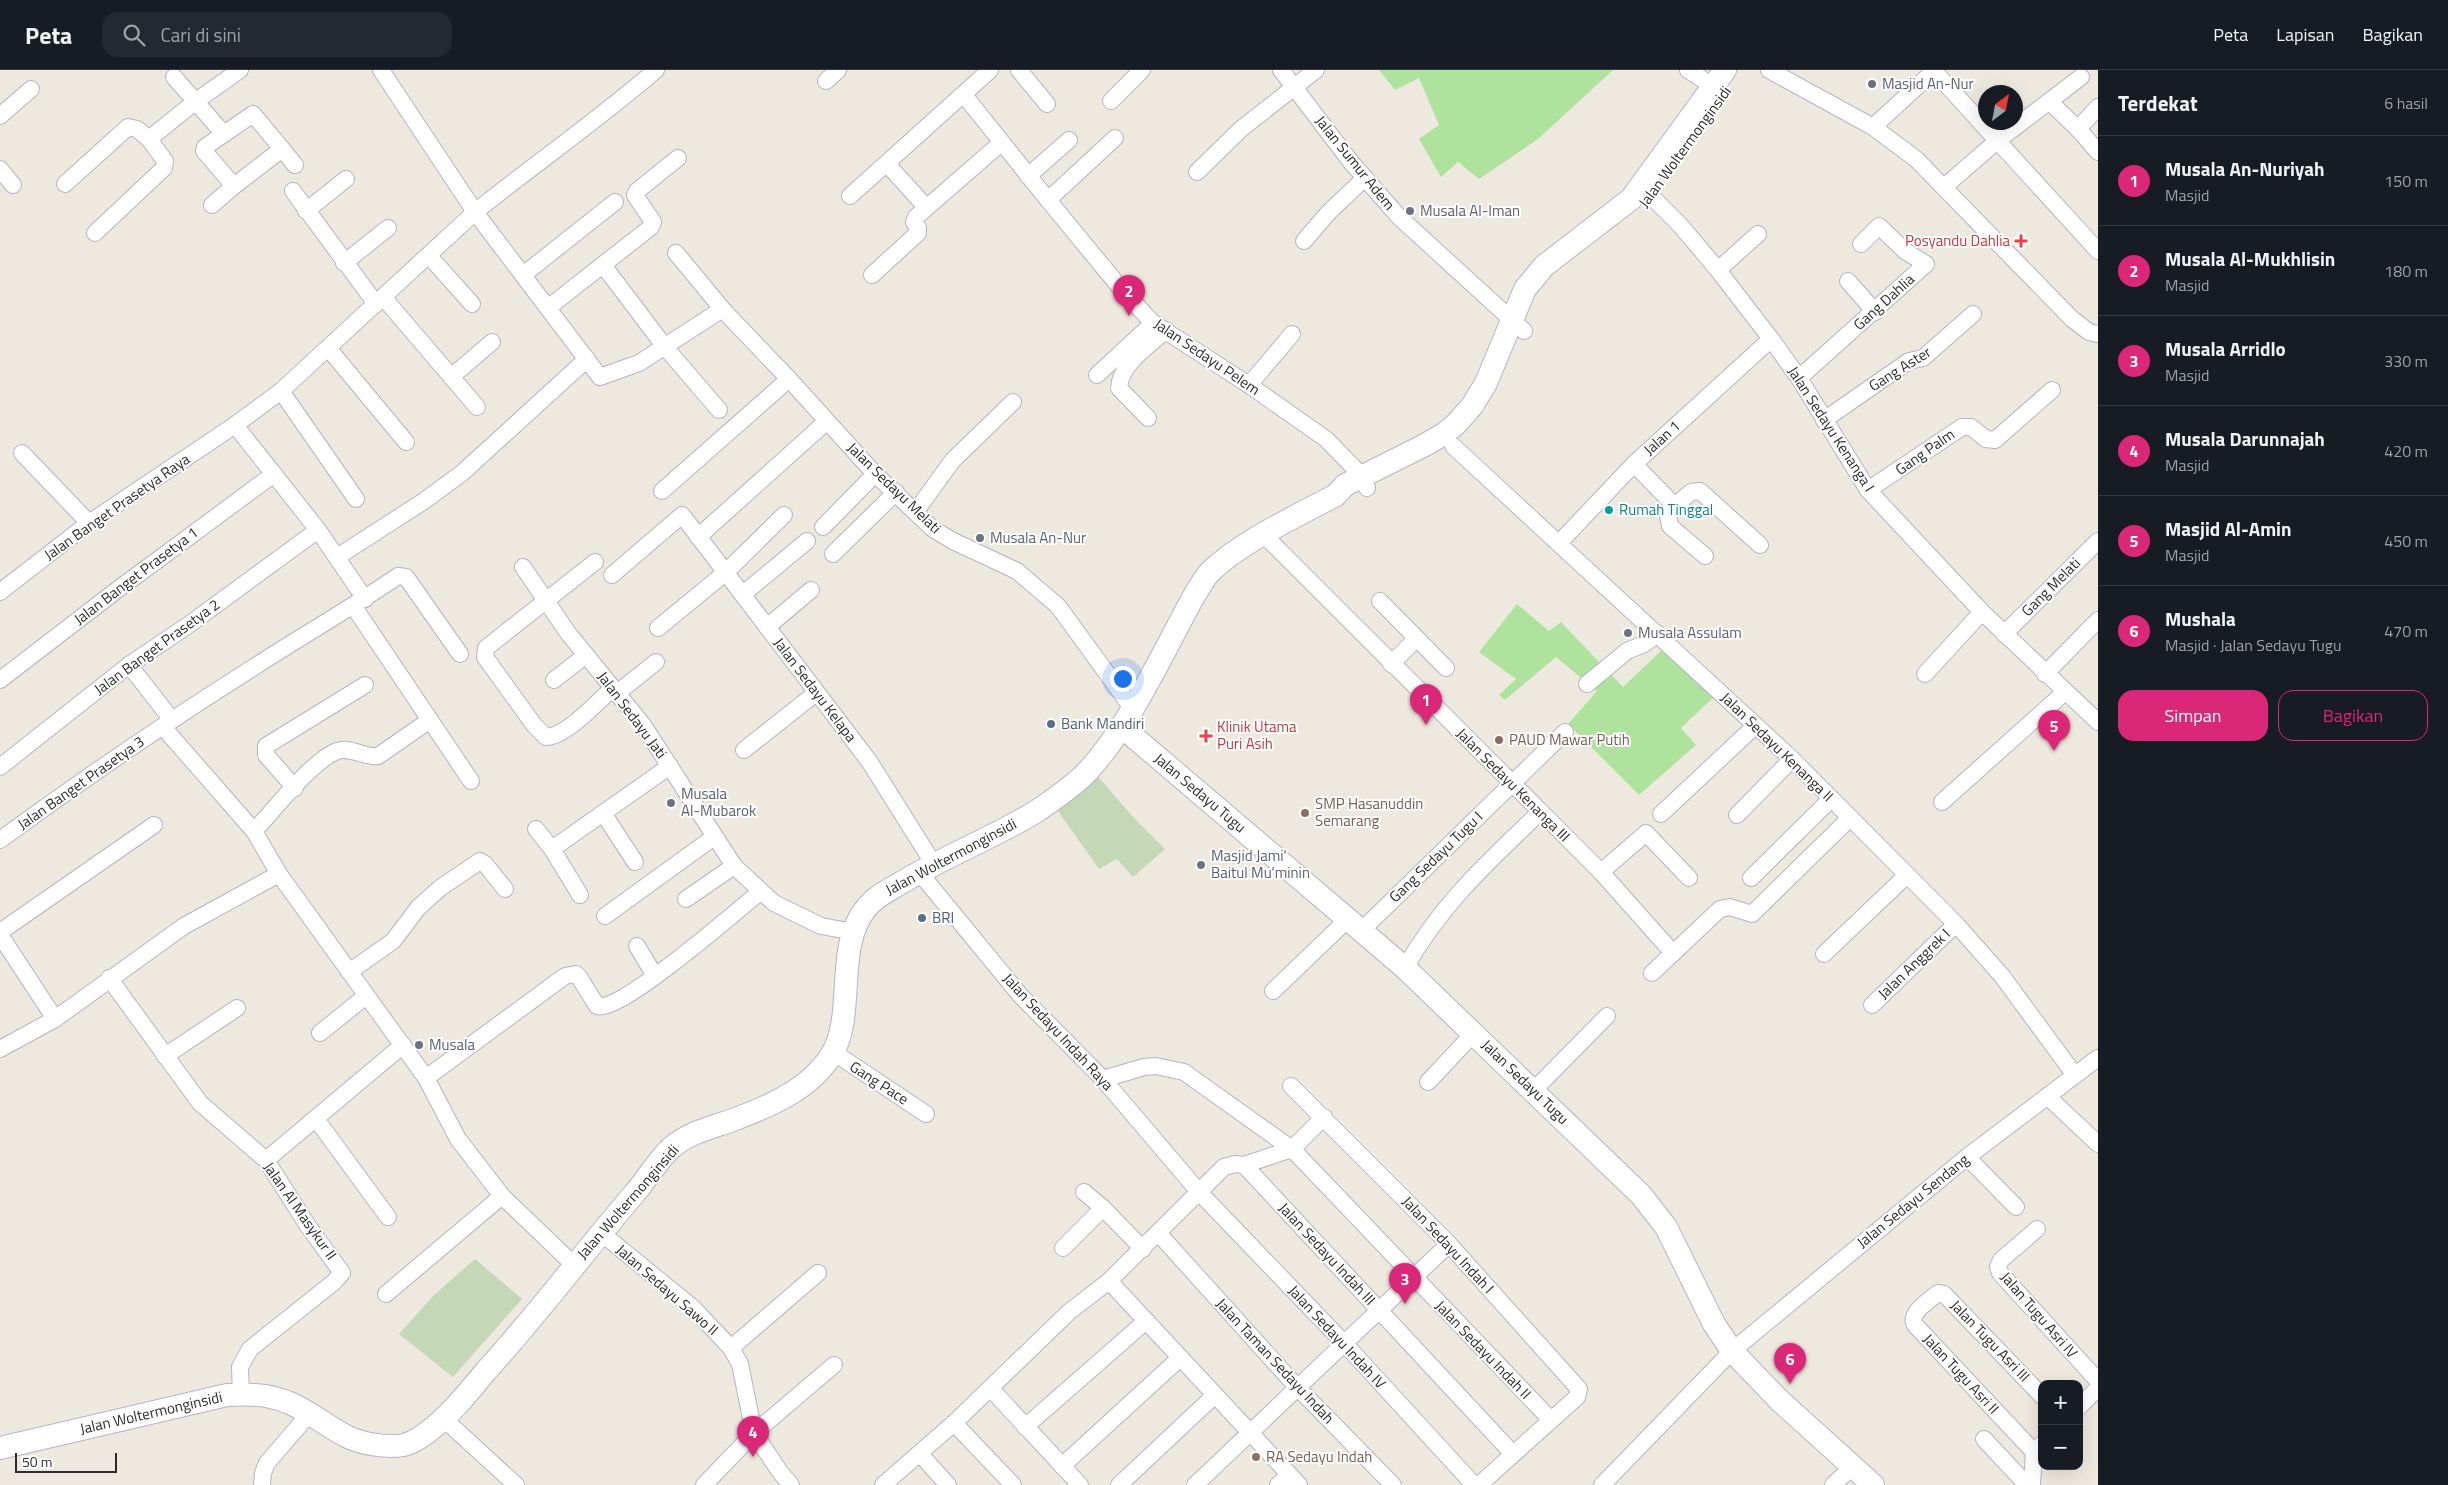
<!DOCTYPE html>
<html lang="id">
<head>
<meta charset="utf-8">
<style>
  body { margin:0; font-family:"Titillium Web",sans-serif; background:#242831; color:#f1f3f6 }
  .controls { position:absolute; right:15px; bottom:15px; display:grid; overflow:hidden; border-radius:10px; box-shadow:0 5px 20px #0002 }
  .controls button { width:45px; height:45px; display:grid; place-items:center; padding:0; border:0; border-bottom:1px solid #363941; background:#171b24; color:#f1f3f6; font:25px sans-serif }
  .compass { position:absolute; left:1978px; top:15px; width:45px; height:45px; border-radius:50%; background:#171b24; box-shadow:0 5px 20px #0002; rotate:32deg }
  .scale { position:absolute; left:15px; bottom:12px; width:102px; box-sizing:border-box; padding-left:5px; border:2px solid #2c2c2c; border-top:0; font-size:14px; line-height:18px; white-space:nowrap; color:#2c2c2c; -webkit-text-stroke:4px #fff; paint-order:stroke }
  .you { position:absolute; left:1122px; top:608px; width:18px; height:18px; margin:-12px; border:4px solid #fff; border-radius:50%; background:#1a73e8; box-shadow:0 0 0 8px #1a73e833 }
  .badge { display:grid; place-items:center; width:32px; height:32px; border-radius:50%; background:#db2777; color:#fff; font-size:16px; font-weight:700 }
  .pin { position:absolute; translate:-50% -41px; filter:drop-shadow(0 1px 2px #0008) }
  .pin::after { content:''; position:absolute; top:26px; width:18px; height:15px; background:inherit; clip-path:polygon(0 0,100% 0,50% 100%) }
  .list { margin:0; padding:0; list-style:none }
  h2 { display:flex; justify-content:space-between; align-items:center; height:65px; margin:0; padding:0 20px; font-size:21px }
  h2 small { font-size:16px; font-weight:400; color:#9ea1a6 }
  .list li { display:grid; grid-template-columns:32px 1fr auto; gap:15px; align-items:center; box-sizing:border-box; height:90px; padding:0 20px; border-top:1px solid #363941 }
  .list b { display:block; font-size:19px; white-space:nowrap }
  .list p { margin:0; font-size:16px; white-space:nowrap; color:#9ea1a6 }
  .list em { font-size:16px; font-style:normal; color:#9ea1a6 }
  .actions { display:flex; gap:10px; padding:15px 20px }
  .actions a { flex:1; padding:11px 0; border:1px solid #db2777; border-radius:15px; text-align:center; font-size:18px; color:#db2777 }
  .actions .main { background:#db2777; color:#fff }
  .icon { flex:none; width:28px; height:28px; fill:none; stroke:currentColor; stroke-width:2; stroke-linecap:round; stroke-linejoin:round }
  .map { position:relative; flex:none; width:2098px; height:1415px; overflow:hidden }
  header { display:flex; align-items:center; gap:30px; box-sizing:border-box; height:70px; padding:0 25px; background:#171b24; border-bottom:1px solid #363941 }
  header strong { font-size:24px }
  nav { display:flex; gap:28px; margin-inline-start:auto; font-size:18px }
  .search { width:350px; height:45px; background:#242831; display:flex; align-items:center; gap:12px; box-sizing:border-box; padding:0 18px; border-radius:15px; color:#9ea1a6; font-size:19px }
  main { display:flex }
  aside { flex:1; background:#171b24 }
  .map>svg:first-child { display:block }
  .green { fill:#afe39d }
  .cemetery { fill:#c4d7b7 }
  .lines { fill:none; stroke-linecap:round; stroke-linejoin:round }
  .street-casing { stroke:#b3b4bf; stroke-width:18 }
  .secondary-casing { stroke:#b3b4bf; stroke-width:24 }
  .street { stroke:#fff; stroke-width:16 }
  .secondary { stroke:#fff; stroke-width:22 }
  .worship-dot { fill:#6b7280; stroke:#fff; stroke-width:2 }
  .health-dot { fill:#e0444e; stroke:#fff; stroke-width:2 }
  .culture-dot { fill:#0f9aa8; stroke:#fff; stroke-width:2 }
  .service-dot { fill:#5c6f8a; stroke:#fff; stroke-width:2 }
  .education-dot { fill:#8d6e63; stroke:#fff; stroke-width:2 }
  .labels { text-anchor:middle; stroke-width:4; stroke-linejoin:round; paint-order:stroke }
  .worship-label { font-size:15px; fill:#5b616d; stroke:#fff; text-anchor:start }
  .street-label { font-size:15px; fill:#2c2c2c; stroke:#fff }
  .health-label { font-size:15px; fill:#be3a42; stroke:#fff; text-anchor:end }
  .culture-label { font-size:15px; fill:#0d838f; stroke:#fff; text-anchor:start }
  .service-label { font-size:15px; fill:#4e5e75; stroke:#fff; text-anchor:start }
  .education-label { font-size:15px; fill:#785e54; stroke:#fff; text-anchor:start }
</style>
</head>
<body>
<header>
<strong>Peta</strong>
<div class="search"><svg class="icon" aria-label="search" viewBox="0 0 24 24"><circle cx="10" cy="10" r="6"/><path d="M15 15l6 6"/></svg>Cari di sini</div>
<nav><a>Peta</a><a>Lapisan</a><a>Bagikan</a></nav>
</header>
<main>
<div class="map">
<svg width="2098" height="1415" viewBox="0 0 2098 1415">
  <rect width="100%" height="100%" fill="#eee9df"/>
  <g class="green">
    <polygon points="1379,0 1613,0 1538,69 1479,109 1458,92 1441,107 1419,69 1439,55 1419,8 1395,20"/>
    <polygon points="1517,534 1549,561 1561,552 1623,617 1665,577 1716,625 1681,658 1696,675 1639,725 1568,654 1597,621 1556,587 1505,630 1499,625 1516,609 1479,582"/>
  </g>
  <g class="cemetery">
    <polygon points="1094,702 1134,748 1165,779 1133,807 1117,789 1099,799 1053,734"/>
    <polygon points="475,1189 522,1229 453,1307 399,1264 434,1225"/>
  </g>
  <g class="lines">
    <g class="street-casing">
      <g id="street">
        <path d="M656 0C598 50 535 94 475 142L600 307 639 293 718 242 724 241 789 309 875 404 933 459 953 471 1017 501 1058 536 1132 638"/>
        <polyline points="1019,0 1047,34"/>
        <polyline points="1281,0 1351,92 1399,147 1524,261"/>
        <polyline points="1688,0 1713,16"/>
        <polyline points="1769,0 1873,57 1916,89 2072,249 2089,262 2098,264"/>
        <polyline points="1934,1 2098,181"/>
        <polyline points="174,7 224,64 205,77 204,81 234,116 212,135"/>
        <polyline points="826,11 838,0"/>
        <polyline points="964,25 1048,130 1123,221 1153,253 1249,315 1326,369 1362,406 1367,418"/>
        <polyline points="1111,31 1142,0"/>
        <polyline points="2050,32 2078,59 2098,82"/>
        <polyline points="0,46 31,19"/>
        <polyline points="1873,57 1935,0"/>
        <polyline points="2078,59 2098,37"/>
        <polyline points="224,64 253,44 282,79 234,116"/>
        <polyline points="282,79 295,95"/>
        <polyline points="887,94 926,137"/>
        <polyline points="0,99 13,115"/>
        <polyline points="1197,102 1241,59 1316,0"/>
        <polyline points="1028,106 1069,70"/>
        <polyline points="65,114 128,57 137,59 149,69 196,31 240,0"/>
        <polyline points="1642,117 1680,155 1718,200 1771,269 1799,308 1868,420 1982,542 2098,652"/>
        <polyline points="1944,117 1997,71 2081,7"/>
        <polyline points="293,121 376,234"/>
        <polyline points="850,126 990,0"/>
        <polyline points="1048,130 1115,68"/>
        <polyline points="306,141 346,109"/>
        <polyline points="95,163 164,98 165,91 149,69"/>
        <polyline points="1304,171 1329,142 1365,108"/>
        <polyline points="676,183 724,241"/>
        <polyline points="429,186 472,234"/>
        <polyline points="344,193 388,158"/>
        <polyline points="603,195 665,277 719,340"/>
        <polyline points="1718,200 1758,164"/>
        <polyline points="523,205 615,132"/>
        <polyline points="872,205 918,163 918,158 914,152 916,147 1001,73"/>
        <polyline points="1848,211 1875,242"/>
        <polyline points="383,227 477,337"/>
        <polyline points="549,237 651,157 653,152 635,125 637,121 678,88"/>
        <polyline points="328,278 406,372"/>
        <polyline points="1097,305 1153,253"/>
        <polyline points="451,307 492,272"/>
        <polyline points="1799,308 1926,194 1905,181 1879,156 1861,174"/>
        <polyline points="1249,315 1292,264"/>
        <polyline points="281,321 356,429"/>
        <path d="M1148 348 1119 318C1120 294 1149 276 1166 260"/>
        <polyline points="1824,350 1909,291 1923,288 1973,244"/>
        <polyline points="1453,376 1792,689 1956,854 2002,906 2074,1004"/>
        <polyline points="22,383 89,453"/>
        <polyline points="1634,394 1675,436 1691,422 1700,421 1760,475"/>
        <polyline points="1868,420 1962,357 1971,357 1986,369 1995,370 2052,320"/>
        <polyline points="662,421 789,309"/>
        <polyline points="1675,436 1668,446 1670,456 1705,486"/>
        <polyline points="916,441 953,390 1013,332"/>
        <polyline points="823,457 875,404"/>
        <polyline points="1264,465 1601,802 1673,883"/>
        <polyline points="698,467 826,352"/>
        <polyline points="1559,473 1634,394 1771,269"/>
        <polyline points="833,484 896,422"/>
        <polyline points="337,487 424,431 462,403 587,289"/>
        <path d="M595 492 486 578 485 587 534 655 546 667C566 667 597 632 612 619"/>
        <polyline points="523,497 568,563 643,655 734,796 774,833 821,856 854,862"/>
        <polyline points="612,505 682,445 869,691 933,793"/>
        <polyline points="0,522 89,453 235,355"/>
        <polyline points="743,524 807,471"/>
        <polyline points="365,529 318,460 235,355 281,321 475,142 381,0"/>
        <polyline points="1380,531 1446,598"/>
        <polyline points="354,537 471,711"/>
        <polyline points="767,557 811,520"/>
        <polyline points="658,558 725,503 784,445"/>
        <polyline points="2004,564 2098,471"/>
        <polyline points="1391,594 1416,569"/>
        <polyline points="129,595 172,650"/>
        <polyline points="1925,604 1982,542"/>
        <polyline points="2045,604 2098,550"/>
        <polyline points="0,610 117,520 274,404"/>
        <polyline points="554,610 586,585"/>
        <polyline points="1587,614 1627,581 1644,574 1658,564"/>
        <polyline points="616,624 656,592"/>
        <polyline points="163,657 254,761 279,804 426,1008 458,1069 502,1126 574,1195"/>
        <polyline points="744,680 816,623"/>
        <polyline points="0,697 129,595 187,556 318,460"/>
        <polyline points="295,718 266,685 266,676 365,615"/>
        <polyline points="1942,732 2065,622"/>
        <polyline points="603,743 635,792"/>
        <polyline points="1661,744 1755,656"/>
        <polyline points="1737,745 1792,689"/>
        <polyline points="536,759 552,779 580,825"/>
        <path d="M254 761C273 741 313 690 337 681 350 676 365 688 378 686L430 650"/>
        <path d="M0 770C83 709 167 652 254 597 302 566 351 538 398 506L406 507 460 584"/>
        <polyline points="552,779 670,696"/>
        <polyline points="919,802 1020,925 1103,1009 1199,1122 1345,1274 1474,1415"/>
        <polyline points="1601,802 1646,763 1689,808"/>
        <polyline points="1751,808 1831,729"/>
        <polyline points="686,829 734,796"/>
        <polyline points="605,846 714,767"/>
        <polyline points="1361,861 1565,662"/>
        <polyline points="0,862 154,755"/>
        <polyline points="0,865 55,949"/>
        <polyline points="637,876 655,906"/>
        <polyline points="1824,884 1907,805"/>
        <path d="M1405 898C1442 833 1487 793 1540 742"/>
        <polyline points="349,902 393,871 418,838 440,818 480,791 485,794 505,819"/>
        <polyline points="1652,903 1720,839 1730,837 1752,844 1850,748"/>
        <polyline points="109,908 200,1033 266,1090 308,1156 340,1200 342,1203 334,1212 250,1279 240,1297 241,1325"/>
        <polyline points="1273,921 1348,849"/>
        <polyline points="1872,935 1956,854"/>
        <polyline points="320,963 366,926"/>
        <polyline points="0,979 55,949 184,856 279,804"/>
        <polyline points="833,982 926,1044"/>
        <polyline points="165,986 237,938"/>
        <path d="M426 1008 565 906 576 904 579 907 597 936C618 945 738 840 760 822"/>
        <polyline points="1103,1009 1144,997 1156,996 1184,1002 1292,1079 1551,1350"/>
        <polyline points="1428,1012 1474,963"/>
        <polyline points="1291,1016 1449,1174 1579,1319 1577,1327 1479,1415"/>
        <polyline points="1534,1020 1607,946"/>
        <polyline points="2047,1026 2098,1074"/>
        <polyline points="316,1049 388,1147"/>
        <polyline points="1967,1087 2016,1137"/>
        <polyline points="266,1090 403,975"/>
        <polyline points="1244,1095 1513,1384"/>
        <polyline points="1084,1122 1103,1138 1143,1179"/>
        <polyline points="2037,1159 2001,1190 1998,1197 2000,1203 2098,1311"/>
        <polyline points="600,1162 692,1237 731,1278 740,1294 754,1363 780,1402 791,1415"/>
        <polyline points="1159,1164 1297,1317 1393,1415"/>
        <polyline points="1063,1178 1103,1138"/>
        <polyline points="1109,1211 1299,1415"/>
        <polyline points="386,1224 502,1126"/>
        <polyline points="731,1278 818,1203"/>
        <polyline points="991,1319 1080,1415"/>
        <polyline points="2079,1337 2098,1318"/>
        <polyline points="444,1349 516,1415"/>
        <polyline points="954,1353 1013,1415"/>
        <polyline points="1025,1357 1146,1251"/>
        <polyline points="1984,1369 2027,1415"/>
        <path d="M2034 1382 1915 1255C1908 1244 1929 1230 1938 1223L1944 1224 2042 1326"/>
        <polyline points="920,1384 948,1415"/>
        <polyline points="1062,1396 1180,1288"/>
        <polyline points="262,1415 263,1403 267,1393 310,1343"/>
        <polyline points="704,1415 754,1363 834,1295"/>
        <polyline points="883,1415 954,1353 1069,1242 1109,1211 1224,1097 1235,1094 1244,1095 1292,1079 1324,1047"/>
        <polyline points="1119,1415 1215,1325"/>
        <polyline points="1195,1415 1449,1174"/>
        <polyline points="1278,1415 1290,1405"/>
        <polyline points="1602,1415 1732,1281 1967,1087 2098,988"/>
        <polyline points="1833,1415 1852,1397"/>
        <polyline points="2032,1415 2034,1382 2042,1374"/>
      </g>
    </g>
    <g class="secondary-casing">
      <g id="secondary">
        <polyline points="1122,657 1405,898 1641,1125 1666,1157 1714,1254 1732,1281 1779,1330 1873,1415"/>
        <path d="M0 1378 227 1325C248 1324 268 1324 287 1332 308 1340 325 1355 344 1365 360 1374 386 1378 404 1375 415 1372 426 1364 434 1357 454 1341 470 1320 486 1301 538 1244 584 1182 634 1124 647 1109 657 1091 671 1078 688 1063 710 1058 730 1051 768 1037 810 1020 832 984 856 944 834 876 867 837 876 826 889 820 901 813 945 786 993 768 1037 741 1054 729 1074 716 1088 701 1131 654 1164 580 1195 524 1200 517 1204 508 1210 502 1242 471 1297 446 1336 425L1345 415 1423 376 1444 364 1456 354 1472 336 1486 313 1525 219 1544 196 1631 129 1725 0"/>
      </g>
    </g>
    <use href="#street" class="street"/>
    <use href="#secondary" class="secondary"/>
  </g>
  <g class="worship-dot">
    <circle cx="1872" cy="14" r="5"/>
    <circle cx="1410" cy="141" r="5"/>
    <circle cx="980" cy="468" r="5"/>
    <circle cx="1628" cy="563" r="5"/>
    <circle cx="671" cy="733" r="5"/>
    <circle cx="1201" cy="795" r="5"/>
    <circle cx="419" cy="975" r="5"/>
  </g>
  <g class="health-dot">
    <path d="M2018.5 163.5h5v5h5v5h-5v5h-5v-5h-5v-5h5z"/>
    <path d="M1203.5 658.5h5v5h5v5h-5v5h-5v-5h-5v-5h5z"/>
  </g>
  <circle class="culture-dot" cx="1609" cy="440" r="5"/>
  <g class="service-dot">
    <circle cx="1051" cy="654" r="5"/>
    <circle cx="922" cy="848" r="5"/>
  </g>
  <g class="education-dot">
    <circle cx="1499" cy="670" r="5"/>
    <circle cx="1305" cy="743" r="5"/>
    <circle cx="1256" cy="1387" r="5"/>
  </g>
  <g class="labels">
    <g class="worship-label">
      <text x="1882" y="19">Masjid An-Nur</text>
      <text x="1420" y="146">Musala Al-Iman</text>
      <text x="990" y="473">Musala An-Nur</text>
      <text x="1638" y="568">Musala Assulam</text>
      <text x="681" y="729">Musala<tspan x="681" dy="17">Al-Mubarok</tspan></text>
      <text x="1211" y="791">Masjid Jami'<tspan x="1211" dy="17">Baitul Mu'minin</tspan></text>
      <text x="429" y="980">Musala</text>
    </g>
    <g class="street-label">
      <text transform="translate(1685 77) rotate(-54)" y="5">Jalan Woltermonginsidi</text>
      <text transform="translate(1355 93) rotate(51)" y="5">Jalan Sumur Adem</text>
      <text transform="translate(1884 232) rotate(-42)" y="5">Gang Dahlia</text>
      <text transform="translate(1207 287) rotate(34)" y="5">Jalan Sedayu Pelem</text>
      <text transform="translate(1900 299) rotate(-32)" y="5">Gang Aster</text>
      <text transform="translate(1831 359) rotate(57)" y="5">Jalan Sedayu Kenanga I</text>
      <text transform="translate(1662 368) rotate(-42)" y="5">Jalan 1</text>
      <text transform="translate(1925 382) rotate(-35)" y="5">Gang Palm</text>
      <text transform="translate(894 418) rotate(44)" y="5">Jalan Sedayu Melati</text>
      <text transform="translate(117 437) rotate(-35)" y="5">Jalan Banget Prasetya Raya</text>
      <text transform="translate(136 506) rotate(-37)" y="5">Jalan Banget Prasetya 1</text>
      <text transform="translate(2051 517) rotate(-45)" y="5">Gang Melati</text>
      <text transform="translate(157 577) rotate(-36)" y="5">Jalan Banget Prasetya 2</text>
      <text transform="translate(815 620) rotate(53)" y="5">Jalan Sedayu Kelapa</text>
      <text transform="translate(632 645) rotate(53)" y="5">Jalan Sedayu Jati</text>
      <text transform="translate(1777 677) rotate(44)" y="5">Jalan Sedayu Kenanga II</text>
      <text transform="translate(81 713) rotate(-35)" y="5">Jalan Banget Prasetya 3</text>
      <text transform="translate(1513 715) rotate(45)" y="5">Jalan Sedayu Kenanga III</text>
      <text transform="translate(1200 723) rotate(40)" y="5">Jalan Sedayu Tugu</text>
      <text transform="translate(951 787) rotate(-28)" y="5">Jalan Woltermonginsidi</text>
      <text transform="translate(1436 787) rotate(-44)" y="5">Gang Sedayu Tugu I</text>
      <text transform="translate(1914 894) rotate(-44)" y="5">Jalan Anggrek I</text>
      <text transform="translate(1058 962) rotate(47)" y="5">Jalan Sedayu Indah Raya</text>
      <text transform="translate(1525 1012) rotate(44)" y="5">Jalan Sedayu Tugu</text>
      <text transform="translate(879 1013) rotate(33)" y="5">Gang Pace</text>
      <text transform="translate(1913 1131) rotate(-39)" y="5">Jalan Sedayu Sendang</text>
      <text transform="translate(628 1132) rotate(-49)" y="5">Jalan Woltermonginsidi</text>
      <text transform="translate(300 1141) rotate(55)" y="5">Jalan Al Masykur II</text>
      <text transform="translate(1448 1175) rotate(47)" y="5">Jalan Sedayu Indah I</text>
      <text transform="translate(1327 1184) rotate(47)" y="5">Jalan Sedayu Indah III</text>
      <text transform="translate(667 1220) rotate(41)" y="5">Jalan Sedayu Sawo II</text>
      <text transform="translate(2039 1245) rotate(49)" y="5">Jalan Tugu Asri IV</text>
      <text transform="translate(1337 1267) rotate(47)" y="5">Jalan Sedayu Indah IV</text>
      <text transform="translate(1990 1271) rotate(46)" y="5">Jalan Tugu Asri III</text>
      <text transform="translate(1483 1280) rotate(46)" y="5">Jalan Sedayu Indah II</text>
      <text transform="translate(1275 1291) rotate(47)" y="5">Jalan Taman Sedayu Indah</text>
      <text transform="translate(1961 1304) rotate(47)" y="5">Jalan Tugu Asri II</text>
      <text transform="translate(151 1343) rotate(-13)" y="5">Jalan Woltermonginsidi</text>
    </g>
    <g class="health-label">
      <text x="2010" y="176">Posyandu Dahlia</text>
      <text x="1217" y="662" text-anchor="start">Klinik Utama<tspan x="1217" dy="17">Puri Asih</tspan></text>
    </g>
    <g class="culture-label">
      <text x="1619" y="445">Rumah Tinggal</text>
    </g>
    <g class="service-label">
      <text x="1061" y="659">Bank Mandiri</text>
      <text x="932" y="853">BRI</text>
    </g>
    <g class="education-label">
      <text x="1509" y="675">PAUD Mawar Putih</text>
      <text x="1315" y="739">SMP Hasanuddin<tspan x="1315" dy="17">Semarang</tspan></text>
      <text x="1266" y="1392">RA Sedayu Indah</text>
    </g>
  </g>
</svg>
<div class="controls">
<button>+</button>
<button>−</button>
</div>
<svg class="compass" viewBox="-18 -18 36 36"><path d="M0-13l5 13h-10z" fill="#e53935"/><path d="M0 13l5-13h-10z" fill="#9ea1a6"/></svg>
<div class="scale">50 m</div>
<div class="you"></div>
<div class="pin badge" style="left:1426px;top:655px">1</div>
<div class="pin badge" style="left:1129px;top:246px">2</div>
<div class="pin badge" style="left:1405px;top:1234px">3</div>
<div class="pin badge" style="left:753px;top:1387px">4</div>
<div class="pin badge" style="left:2054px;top:681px">5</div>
<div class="pin badge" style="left:1790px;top:1314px">6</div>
</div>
<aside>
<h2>Terdekat<small>6 hasil</small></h2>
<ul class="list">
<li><span class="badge">1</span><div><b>Musala An-Nuriyah</b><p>Masjid</p></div><em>150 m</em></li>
<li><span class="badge">2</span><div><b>Musala Al-Mukhlisin</b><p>Masjid</p></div><em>180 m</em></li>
<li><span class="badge">3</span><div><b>Musala Arridlo</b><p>Masjid</p></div><em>330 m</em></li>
<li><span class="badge">4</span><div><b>Musala Darunnajah</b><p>Masjid</p></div><em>420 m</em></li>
<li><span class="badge">5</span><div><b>Masjid Al-Amin</b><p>Masjid</p></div><em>450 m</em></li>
<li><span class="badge">6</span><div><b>Mushala</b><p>Masjid · Jalan Sedayu Tugu</p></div><em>470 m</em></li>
</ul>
<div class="actions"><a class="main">Simpan</a><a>Bagikan</a></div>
</aside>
</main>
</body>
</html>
